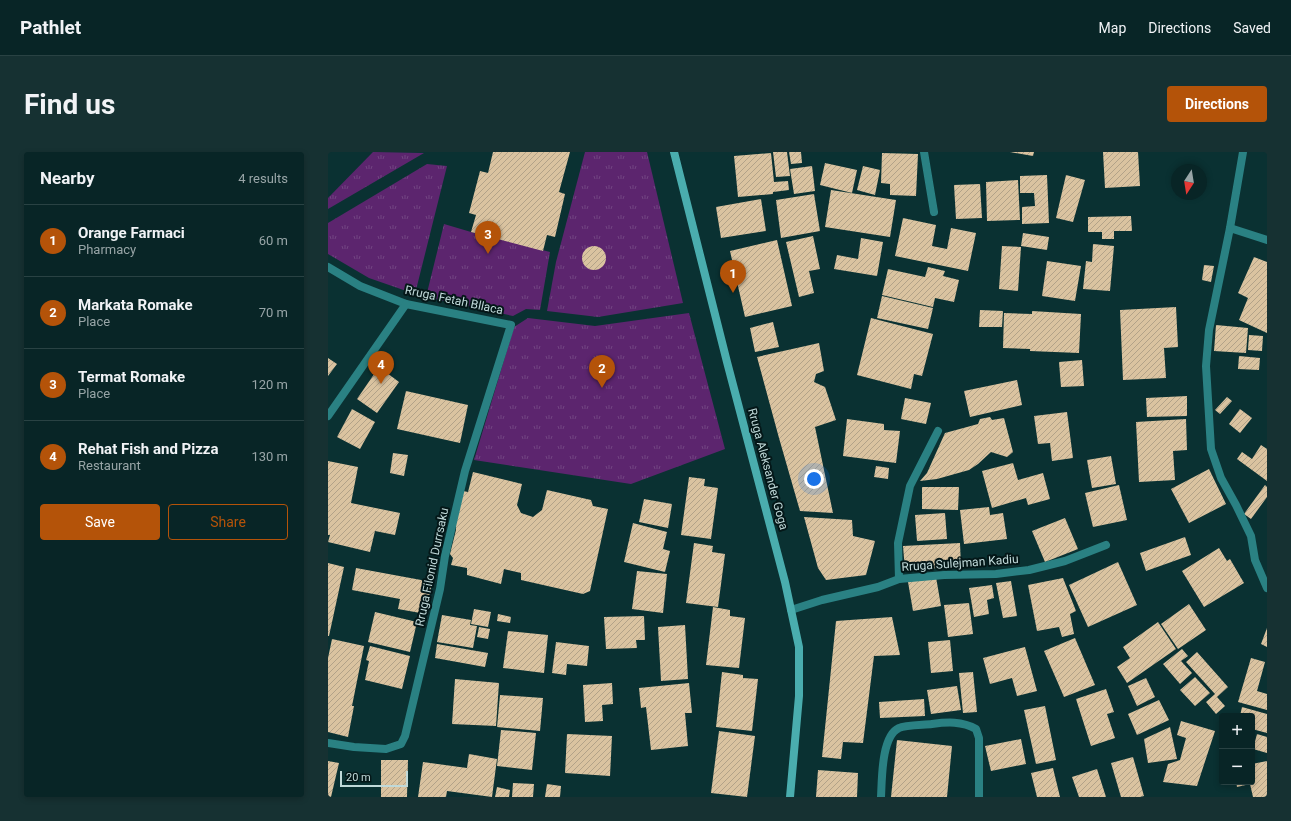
<!DOCTYPE html>
<html lang="en">
<head>
<meta charset="utf-8">
<style>
  body { margin:0; font-family:Roboto,sans-serif; background:#163132; color:#f1f3f6 }
  .controls { position:absolute; right:12px; bottom:12px; display:grid; overflow:hidden; border-radius:4px; box-shadow:0 2px 6px #0003 }
  .controls button { width:36px; height:36px; display:grid; place-items:center; padding:0; border:0; border-bottom:1px solid #294243; background:#082526; color:#f1f3f6; font:20px sans-serif }
  .compass { position:absolute; left:843px; top:12px; width:36px; height:36px; border-radius:50%; background:#082526; box-shadow:0 2px 6px #0003; rotate:192deg }
  .scale { position:absolute; left:12px; bottom:10px; width:68px; box-sizing:border-box; padding-left:4px; border:2px solid #c0d9d9; border-top:0; font-size:11px; line-height:14px; white-space:nowrap; color:#c0d9d9; -webkit-text-stroke:3px #041718; paint-order:stroke }
  .you { position:absolute; left:486px; top:327px; width:14px; height:14px; margin:-10px; border:3px solid #fff; border-radius:50%; background:#1a73e8; box-shadow:0 0 0 6px #1a73e833 }
  .badge { display:grid; place-items:center; width:26px; height:26px; border-radius:50%; background:#b45309; color:#fff; font-size:13px; font-weight:700 }
  .pin { position:absolute; translate:-50% -33px; filter:drop-shadow(0 1px 2px #0008) }
  .pin::after { content:''; position:absolute; top:21px; width:14px; height:12px; background:inherit; clip-path:polygon(0 0,100% 0,50% 100%) }
  .list { margin:0; padding:0; list-style:none }
  h2 { display:flex; justify-content:space-between; align-items:center; height:52px; margin:0; padding:0 16px; font-size:17px }
  h2 small { font-size:13px; font-weight:400; color:#98a5a7 }
  .list li { display:grid; grid-template-columns:26px 1fr auto; gap:12px; align-items:center; box-sizing:border-box; height:72px; padding:0 16px; border-top:1px solid #294243 }
  .list b { display:block; font-size:15px; white-space:nowrap }
  .list p { margin:0; font-size:13px; white-space:nowrap; color:#98a5a7 }
  .list em { font-size:13px; font-style:normal; color:#98a5a7 }
  .actions { display:flex; gap:8px; padding:12px 16px }
  .actions a { flex:1; padding:9px 0; border:1px solid #b45309; border-radius:4px; text-align:center; font-size:14px; color:#b45309 }
  .actions .main { background:#b45309; color:#fff }
  .map { position:relative; flex:none; width:939px; height:645px; overflow:hidden; border-radius:4px }
  header { display:flex; align-items:center; gap:24px; box-sizing:border-box; height:56px; padding:0 20px; background:#082526; border-bottom:1px solid #294243 }
  header strong { font-size:19px }
  nav { display:flex; gap:22px; margin-inline-start:auto; font-size:14px }
  .intro { display:flex; align-items:center; justify-content:space-between; box-sizing:border-box; height:96px; padding:0 24px }
  h1 { margin:0; font-size:28px }
  .button { padding:10px 18px; border-radius:4px; background:#b45309; color:#fff; font-size:14px; font-weight:700 }
  main { display:flex; gap:24px; padding:0 24px }
  aside { flex:1; background:#082526; border-radius:4px; box-shadow:0 2px 6px #0003 }
  .map>svg:first-child { display:block }
  .grass { fill:url(#grass-tufts) }
  .building { fill:url(#building-hatch) }
  .lines { fill:none; stroke-linecap:round; stroke-linejoin:round }
  .street { stroke:#2a8183; stroke-width:8 }
  .secondary { stroke:#4aadae; stroke-width:8 }
  .labels { text-anchor:middle; stroke-width:4; stroke-linejoin:round; paint-order:stroke }
  .street-label { font-size:12px; fill:#c0d9d9; stroke:#041718 }
</style>
</head>
<body>
<header>
<strong>Pathlet</strong>
<nav><a>Map</a><a>Directions</a><a>Saved</a></nav>
</header>
<div class="intro"><h1>Find us</h1><a class="button">Directions</a></div>
<main>
<aside>
<h2>Nearby<small>4 results</small></h2>
<ul class="list">
<li><span class="badge">1</span><div><b>Orange Farmaci</b><p>Pharmacy</p></div><em>60 m</em></li>
<li><span class="badge">2</span><div><b>Markata Romake</b><p>Place</p></div><em>70 m</em></li>
<li><span class="badge">3</span><div><b>Termat Romake</b><p>Place</p></div><em>120 m</em></li>
<li><span class="badge">4</span><div><b>Rehat Fish and Pizza</b><p>Restaurant</p></div><em>130 m</em></li>
</ul>
<div class="actions"><a class="main">Save</a><a>Share</a></div>
</aside>
<div class="map">
<svg width="939" height="645" viewBox="0 0 939 645">
  <defs>
    <pattern id="grass-tufts" width="24" height="20" patternUnits="userSpaceOnUse"><rect width="24" height="20" fill="#5c256e"/><path d="M3 7l-1-3M5 7V3M7 7l1-3M15 17l-1-3M17 17v-4M19 17l1-3" fill="none" stroke="#724482"/></pattern>
    <pattern id="building-hatch" width="6" height="6" patternUnits="userSpaceOnUse"><rect width="6" height="6" fill="#dac3a0"/><path d="M-1 1l2-2M0 6l6-6M5 7l2-2" fill="none" stroke="#b2a288"/></pattern>
  </defs>
  <rect width="100%" height="100%" fill="#0a3132"/>
  <g class="grass">
    <polygon points="45,0 96,1 0,57 0,46"/>
    <polygon points="257,0 319,0 355,151 270,165 219,159 228,110"/>
    <polygon points="99,12 119,14 87,142 41,126 0,102 0,71"/>
    <polygon points="116,72 143,80 222,100 212,158 198,157 185,164 98,145"/>
    <polygon points="361,161 397,297 303,332 146,308 186,175 200,166 267,174"/>
  </g>
  <g class="building">
    <polygon points="165,0 242,0 231,40 237,42 227,85 219,83 215,99 143,80 148,63 141,61 152,19 160,21"/>
    <polygon points="445,0 459,0 462,24 448,25"/>
    <polygon points="461,0 473,0 474,11 463,12"/>
    <polygon points="682,0 706,0 705,4"/>
    <polygon points="775,0 810,0 812,34 777,36"/>
    <polygon points="443,1 446,30 460,29 461,38 445,40 445,42 410,45 406,4"/>
    <polygon points="554,1 590,2 588,44 562,43 562,32 553,31"/>
    <polygon points="497,11 529,18 524,41 492,33"/>
    <polygon points="484,14 487,39 466,42 462,17"/>
    <polygon points="535,14 552,18 547,43 529,38"/>
    <polygon points="719,23 721,71 694,72 694,55 707,54 706,41 692,41 692,24"/>
    <polygon points="738,23 757,28 745,70 728,66"/>
    <polygon points="690,28 692,68 659,69 658,30"/>
    <polygon points="652,32 654,66 628,67 626,33"/>
    <polygon points="503,38 568,48 562,85 497,75"/>
    <polygon points="486,42 492,79 453,86 448,48"/>
    <polygon points="433,47 438,79 393,86 388,55"/>
    <polygon points="803,64 804,79 786,79 786,87 774,87 774,80 760,80 760,65"/>
    <polygon points="575,66 608,73 604,94 619,97 623,76 648,81 640,119 567,104"/>
    <polygon points="695,81 721,85 719,98 693,94"/>
    <polygon points="485,84 492,117 481,119 486,141 471,145 458,90"/>
    <polygon points="533,86 555,90 549,124 506,117 509,103 530,107"/>
    <polygon points="449,88 464,154 417,165 402,99"/>
    <polygon points="765,92 786,94 782,139 755,137 758,109 764,110"/>
    <polygon points="674,94 693,95 690,139 671,137"/>
    <circle cx="266" cy="106" r="12"/>
    <polygon points="926,105 939,110 939,181 911,168 920,146 910,141"/>
    <polygon points="719,109 753,114 747,149 714,144"/>
    <polygon points="876,113 886,114 883,130 874,128"/>
    <polygon points="600,115 617,119 615,124 631,128 626,150 607,146 605,155 554,143 560,117 597,125"/>
    <polygon points="554,144 605,156 600,177 549,166"/>
    <polygon points="848,155 850,195 836,196 838,226 795,228 792,158"/>
    <polygon points="652,158 675,159 674,175 651,175"/>
    <polygon points="704,159 753,162 751,201 702,199 702,197 675,196 676,161 704,162"/>
    <polygon points="543,166 605,182 594,224 586,222 583,237 529,223"/>
    <polygon points="445,170 451,195 427,200 422,176"/>
    <polygon points="888,173 920,176 918,201 886,199"/>
    <polygon points="921,183 935,184 934,199 920,198"/>
    <polygon points="491,191 496,219 488,222 486,230 497,235 508,268 487,275 505,361 472,359 451,286 429,205"/>
    <polygon points="911,204 932,206 931,218 910,217"/>
    <polygon points="0,206 9,212 0,224"/>
    <polygon points="754,208 756,234 733,235 731,210"/>
    <polygon points="51,215 71,230 49,261 29,247"/>
    <polygon points="689,228 694,253 642,265 636,239"/>
    <polygon points="78,239 140,253 132,291 69,277"/>
    <polygon points="859,244 859,264 819,265 818,246"/>
    <polygon points="899,245 904,249 892,262 887,258"/>
    <polygon points="577,246 603,251 598,272 573,267"/>
    <polygon points="24,257 47,270 32,297 9,285"/>
    <polygon points="912,257 924,266 912,281 901,272"/>
    <polygon points="739,260 745,306 724,309 722,291 710,292 706,264"/>
    <polygon points="662,265 664,268 676,266 685,300 679,305 663,300 650,312 641,318 609,327 592,329 599,321 617,281 650,272 652,267"/>
    <polygon points="519,267 556,272 556,278 572,279 568,311 515,304"/>
    <polygon points="858,267 859,298 845,299 847,328 811,330 808,270"/>
    <polygon points="933,293 939,297 939,329 909,307 914,300 924,307"/>
    <polygon points="65,301 80,303 76,324 62,321"/>
    <polygon points="783,304 788,332 764,336 759,308"/>
    <polygon points="0,309 30,315 23,351 72,361 67,383 47,379 42,400 0,390 2,383 0,383"/>
    <polygon points="685,311 690,328 715,321 722,347 700,353 698,346 664,356 654,319"/>
    <polygon points="548,314 561,316 560,327 546,325"/>
    <polygon points="881,317 898,352 861,371 843,337"/>
    <polygon points="145,320 194,332 189,353 193,361 205,365 214,358 219,338 263,348 265,354 280,357 262,439 255,442 193,428 193,421 176,417 173,432 139,423 139,416 123,413 125,406 122,402 128,378 128,365 135,339 140,340"/>
    <polygon points="361,325 377,327 376,334 390,336 383,387 353,383"/>
    <polygon points="791,333 799,368 765,375 757,341"/>
    <polygon points="937,333 939,335 939,345 923,367 916,362"/>
    <polygon points="594,335 631,335 630,358 594,357"/>
    <polygon points="316,347 344,352 340,376 311,370"/>
    <polygon points="661,355 662,363 675,361 679,387 636,392 632,358"/>
    <polygon points="617,361 619,387 589,389 587,363"/>
    <polygon points="476,365 524,368 525,384 547,389 538,423 498,428 490,416"/>
    <polygon points="737,366 750,397 717,410 704,379"/>
    <polygon points="305,371 339,380 335,397 342,399 337,420 296,410"/>
    <polygon points="857,385 863,403 818,419 812,401"/>
    <polygon points="366,391 385,394 384,400 397,402 390,455 358,451"/>
    <polygon points="632,391 633,415 577,418 575,394"/>
    <polygon points="891,396 899,409 902,407 916,431 876,455 854,419"/>
    <polygon points="790,410 809,453 760,475 741,433"/>
    <polygon points="0,411 16,415 1,484 0,484"/>
    <polygon points="28,416 104,430 98,462 70,457 72,447 24,438"/>
    <polygon points="309,419 339,422 335,461 304,457"/>
    <polygon points="608,425 613,454 585,459 580,430"/>
    <polygon points="735,426 748,459 742,462 746,482 734,485 731,475 709,479 700,433"/>
    <polygon points="683,429 689,464 675,466 668,431"/>
    <polygon points="664,433 666,446 659,448 661,462 646,465 641,436"/>
    <polygon points="641,451 645,482 620,485 616,453"/>
    <polygon points="861,452 878,478 850,497 833,472"/>
    <polygon points="385,455 402,458 402,464 417,466 411,516 378,513"/>
    <polygon points="146,457 163,460 160,475 143,472"/>
    <polygon points="47,460 89,470 82,500 40,490"/>
    <polygon points="170,462 183,465 182,471 169,469"/>
    <polygon points="114,463 143,468 142,473 149,474 145,496 109,490"/>
    <polygon points="316,464 317,488 308,488 309,496 278,497 276,465"/>
    <polygon points="564,465 572,503 546,504 535,591 515,590 513,607 494,605 508,469"/>
    <polygon points="830,470 848,497 799,531 789,515 802,506 795,495"/>
    <polygon points="357,473 360,527 333,529 330,475"/>
    <polygon points="151,475 162,477 160,487 149,485"/>
    <polygon points="939,476 939,495 933,492"/>
    <polygon points="180,479 220,483 216,521 175,516"/>
    <polygon points="747,486 767,533 736,545 716,499"/>
    <polygon points="4,487 36,494 24,554 26,554 20,585 0,580 0,506"/>
    <polygon points="622,488 625,519 603,521 600,490"/>
    <polygon points="228,490 261,494 259,514 239,512 238,523 224,521"/>
    <polygon points="109,492 160,501 157,515 107,506"/>
    <polygon points="42,494 82,504 74,537 37,528 41,509 38,508"/>
    <polygon points="697,495 709,539 689,544 684,526 662,532 655,506"/>
    <polygon points="854,497 860,504 853,509 864,521 852,532 835,512"/>
    <polygon points="869,500 900,535 889,545 897,554 888,562 878,550 887,542 858,510"/>
    <polygon points="923,506 937,510 929,539 939,542 939,558 910,550"/>
    <polygon points="394,520 415,523 415,526 430,527 424,579 388,575"/>
    <polygon points="645,520 649,560 635,561 631,521"/>
    <polygon points="867,525 882,541 867,554 852,538"/>
    <polygon points="818,526 827,545 809,554 800,534"/>
    <polygon points="127,527 171,531 168,574 124,572"/>
    <polygon points="284,531 285,552 274,553 275,569 257,570 255,533"/>
    <polygon points="361,531 364,561 357,561 360,594 323,598 318,555 313,556 311,536"/>
    <polygon points="629,534 633,558 603,562 599,538"/>
    <polygon points="778,537 786,560 779,562 787,586 763,594 748,547"/>
    <polygon points="172,543 215,546 212,579 169,575"/>
    <polygon points="596,547 597,564 552,566 551,550"/>
    <polygon points="831,548 841,568 809,583 800,562"/>
    <polygon points="717,554 728,608 708,612 696,558"/>
    <polygon points="914,555 939,562 939,581 924,577 924,564 912,564"/>
    <polygon points="853,569 887,579 869,634 835,630 840,612 852,608 858,586 849,583"/>
    <polygon points="842,575 849,607 820,611 816,587"/>
    <polygon points="173,578 208,581 204,618 169,614"/>
    <polygon points="391,579 427,584 419,645 383,641"/>
    <polygon points="239,582 284,584 282,624 237,621"/>
    <polygon points="929,582 939,585 939,601 925,597"/>
    <polygon points="693,587 698,612 663,619 657,594"/>
    <polygon points="569,588 624,594 619,645 563,645"/>
    <polygon points="141,602 169,607 164,645 119,639 118,645 90,645 95,610 139,616"/>
    <polygon points="805,605 816,644 812,645 793,645 783,611"/>
    <polygon points="53,608 80,608 79,645 53,645"/>
    <polygon points="0,609 11,611 3,645 0,645"/>
    <polygon points="939,609 939,645 925,645 922,632 909,635 908,630 924,630 924,612"/>
    <polygon points="725,616 732,645 709,645 703,621"/>
    <polygon points="769,617 778,645 751,645 744,625"/>
    <polygon points="490,618 530,621 529,645 488,645"/>
    <polygon points="185,631 206,632 205,645 184,645"/>
    <polygon points="219,632 233,634 232,645 217,645"/>
    <polygon points="169,635 182,638 181,645 167,645"/>
  </g>
  <g class="lines">
    <g class="street">
      <polyline points="596,0 606,60"/>
      <polyline points="915,0 902,76 881,178 878,214 883,297 893,326 908,353 923,384 927,408 939,436"/>
      <polyline points="902,76 939,88"/>
      <polyline points="0,115 32,134 78,152 183,173 137,319 117,404 112,437 77,584 73,592 58,597 26,595 0,591"/>
      <polyline points="0,264 78,152"/>
      <polyline points="571,427 570,391 582,334 610,279"/>
      <polyline points="463,458 494,448 550,435 571,427 616,423 668,422 701,418 737,409 778,393"/>
      <path d="M553 645C554 629 553 584 571 576 577 573 596 573 604 572 619 570 634 569 648 577L651 586V645"/>
    </g>
    <polyline class="secondary" points="346,0 399,210 457,430 471,495 471,544 462,645"/>
  </g>
  <g class="labels">
    <g class="street-label">
      <text transform="translate(126 148) rotate(12)" y="4">Rruga Fetah Bllaca</text>
      <text transform="translate(440 317) rotate(75)" y="4">Rruga Aleksander Goga</text>
      <text transform="translate(632 411) rotate(-4)" y="4">Rruga Sulejman Kadiu</text>
      <text transform="translate(104 415) rotate(-78)" y="4">Rruga Filonid Durrsaku</text>
    </g>
  </g>
</svg>
<div class="controls">
<button>+</button>
<button>−</button>
</div>
<svg class="compass" viewBox="-18 -18 36 36"><path d="M0-13l5 13h-10z" fill="#e53935"/><path d="M0 13l5-13h-10z" fill="#98a5a7"/></svg>
<div class="scale">20 m</div>
<div class="you"></div>
<div class="pin badge" style="left:405px;top:141px">1</div>
<div class="pin badge" style="left:274px;top:236px">2</div>
<div class="pin badge" style="left:160px;top:102px">3</div>
<div class="pin badge" style="left:53px;top:232px">4</div>
</div>
</main>
</body>
</html>
